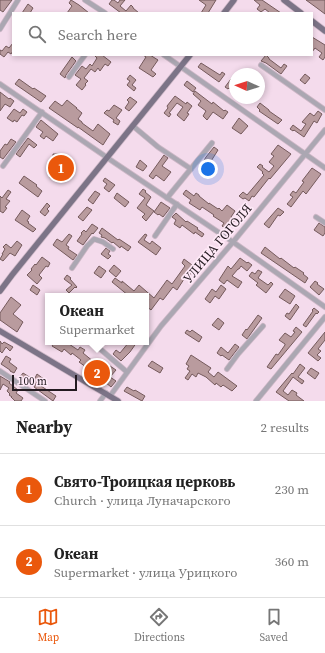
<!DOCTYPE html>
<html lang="en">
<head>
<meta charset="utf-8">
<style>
  body { margin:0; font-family:"Source Serif 4",serif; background:#f6f6f6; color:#222 }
  .compass { position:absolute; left:229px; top:68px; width:36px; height:36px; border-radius:50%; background:#fff; box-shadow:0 2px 6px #0003; rotate:273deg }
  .scale { position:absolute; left:12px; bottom:10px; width:65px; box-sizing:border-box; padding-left:4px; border:2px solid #231a20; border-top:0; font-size:11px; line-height:14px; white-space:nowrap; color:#231a20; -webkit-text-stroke:3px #fee9f7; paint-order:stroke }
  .you { position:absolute; left:208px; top:169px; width:14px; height:14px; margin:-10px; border:3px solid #fff; border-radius:50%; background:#1a73e8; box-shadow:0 0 0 6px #1a73e833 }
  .badge { display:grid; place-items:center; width:26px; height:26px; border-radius:50%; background:#ea580c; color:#fff; font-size:13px; font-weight:700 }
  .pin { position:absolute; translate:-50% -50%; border:2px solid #fff; box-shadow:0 1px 4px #0006 }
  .popup { position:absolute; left:45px; top:293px; width:104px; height:52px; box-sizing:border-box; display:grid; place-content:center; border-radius:0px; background:#fff; filter:drop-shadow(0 1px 3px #0005); font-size:13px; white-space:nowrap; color:#767676 }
  .popup b { font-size:15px; color:#222 }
  .popup::after { content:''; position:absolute; left:50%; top:100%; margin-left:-8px; border:8px solid transparent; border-top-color:#fff }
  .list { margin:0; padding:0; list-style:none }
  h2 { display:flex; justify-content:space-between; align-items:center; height:52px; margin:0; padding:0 16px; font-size:17px }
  h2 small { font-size:13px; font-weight:400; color:#767676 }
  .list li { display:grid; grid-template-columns:26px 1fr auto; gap:12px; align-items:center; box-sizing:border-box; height:72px; padding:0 16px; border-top:1px solid #e0e0e0 }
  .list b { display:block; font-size:15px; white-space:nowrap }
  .list p { margin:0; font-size:13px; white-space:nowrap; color:#767676 }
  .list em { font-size:13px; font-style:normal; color:#767676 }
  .icon { flex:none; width:22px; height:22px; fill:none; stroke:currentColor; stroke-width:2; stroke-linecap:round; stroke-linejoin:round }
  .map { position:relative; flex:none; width:325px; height:401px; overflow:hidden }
  .search { position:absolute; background:#fff; box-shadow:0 2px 6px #0003; left:12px; right:12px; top:12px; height:44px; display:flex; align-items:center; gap:10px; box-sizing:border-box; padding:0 14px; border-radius:0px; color:#767676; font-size:15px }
  .sheet { height:196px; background:#fff }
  nav { display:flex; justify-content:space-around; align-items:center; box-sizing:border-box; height:56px; border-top:1px solid #e0e0e0; background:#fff; font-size:11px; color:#767676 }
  nav a { display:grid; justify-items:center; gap:2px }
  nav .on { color:#ea580c }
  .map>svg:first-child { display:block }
  .building { fill:#b99b9e; stroke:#755a5c }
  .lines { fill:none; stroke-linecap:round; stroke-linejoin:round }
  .minor-casing { stroke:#ceb8c7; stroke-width:6 }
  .major-casing { stroke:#ceb8c7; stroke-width:7 }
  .minor { stroke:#aba7b2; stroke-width:4.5 }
  .major { stroke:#7c7487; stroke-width:5.5 }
  .labels { text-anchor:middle; stroke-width:3.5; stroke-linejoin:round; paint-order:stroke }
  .street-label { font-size:13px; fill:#231a20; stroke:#fee9f7 }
</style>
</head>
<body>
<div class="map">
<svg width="325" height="401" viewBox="0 0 325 401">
  <rect width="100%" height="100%" fill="#f4dbec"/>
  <g class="building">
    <polygon points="0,0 12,0 3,12 0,10"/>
    <polygon points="71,0 79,5 89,13 67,13 72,6 69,3"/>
    <polygon points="112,0 114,0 118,3 120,0 125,0 120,6 126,11 131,5 133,7 133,8 139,13 121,13 109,4"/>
    <polygon points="199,0 216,0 208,13 201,13 206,5"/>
    <polygon points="254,0 262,0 281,13 270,13 265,9 261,12 257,9 260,5"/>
    <polygon points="306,0 325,0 325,14 317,8"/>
    <polygon points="28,4 33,8 30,13 22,13"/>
    <polygon points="312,37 325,45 325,57 323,60 319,57 322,53 315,48 312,52"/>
    <polygon points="13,43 13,51 11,54 8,52 4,57 0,54 0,50 2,51 6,46 9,48"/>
    <polygon points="94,55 102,55 111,62 108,66 105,64 100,71 98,68 95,72 91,69 84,78 88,81 85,84 86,85 82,90 76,85 81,79 75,75 82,66 86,69 90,64 92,66 97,58"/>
    <polygon points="143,55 150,55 158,60 151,70 156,74 153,77 139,68 146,57"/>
    <polygon points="266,55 269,58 269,59 281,68 284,64 287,66 281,74 266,63 261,61"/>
    <polygon points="72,57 76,61 66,75 65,78 60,74"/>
    <polygon points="201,63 220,75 222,72 225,74 219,82 198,67"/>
    <polygon points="305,74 310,78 305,84 300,80"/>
    <polygon points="130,75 136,80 132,85 136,88 134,91 127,85 130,81 127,79"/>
    <polygon points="19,79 33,89 34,88 46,96 41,102 15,84"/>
    <polygon points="231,79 235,82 235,93 229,88 228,89 225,87"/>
    <polygon points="187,81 196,88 193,92 184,85"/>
    <polygon points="195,91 212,104 213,102 224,111 225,110 228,112 223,119 213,112 207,120 203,116 206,111 198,105 201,101 193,94"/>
    <polygon points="0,92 9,99 10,98 14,101 10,107 5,104 0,111"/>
    <polygon points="175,96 186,104 187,102 192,106 187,113 189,114 184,121 177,115 183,107 177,103 169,113 171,114 169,117 164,113 168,108 167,106"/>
    <polygon points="130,97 137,102 129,111 125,108 129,102 127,100"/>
    <polygon points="67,100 77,108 76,108 82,113 78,119 82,122 82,123 93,131 98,124 110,134 103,145 78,127 78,128 49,108 55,101 62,106"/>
    <polygon points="260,103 269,110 269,111 282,120 278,124 259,111 260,110 257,107"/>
    <polygon points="114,105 122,110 116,118 120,121 118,125 113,122 114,120 104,113 107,110 109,111"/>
    <polygon points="14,109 20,113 23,109 27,112 24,116 22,115 17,122 14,120 13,122 7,118"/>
    <polygon points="318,111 322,114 317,123 314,121 304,137 294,130 293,131 290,129 293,125 301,131 306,124 302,122 310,113 314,116"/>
    <polygon points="239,118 248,126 241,134 232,128"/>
    <polygon points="41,120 58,134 53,141 46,136 44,139 40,136 43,132 36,127"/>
    <polygon points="28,138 37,145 34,148 29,144 20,157 16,154"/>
    <polygon points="11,139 16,142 3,159 0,157 0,151 5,144 7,145"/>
    <polygon points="278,145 291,154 270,179 269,178 254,197 252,196 249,201 245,198 243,199 239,196 243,192 247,195 264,175 262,173 263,172 257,167 260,164 263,166 262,167 269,172 274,166 269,162 274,156 271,154"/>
    <polygon points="214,147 218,150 208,166 203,162 206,157"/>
    <polygon points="53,154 61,154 61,162 65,163 64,170 61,170 60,178 50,178 51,169 48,168 49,161 53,161"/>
    <polygon points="164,155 168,158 162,166 171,172 164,181 156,175 153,179 149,176"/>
    <polygon points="140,160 147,166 143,171 136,167"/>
    <polygon points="312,168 321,174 306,194 303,191 291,207 287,204 293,197 290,195 293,191 296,193 304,182 302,181"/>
    <polygon points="24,176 37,185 36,186 42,191 38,197 19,183"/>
    <polygon points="105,178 115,185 109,192 104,188 107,184 103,181"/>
    <polygon points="143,189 146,191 145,192 151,197 146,205 154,211 146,221 142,217 145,214 137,208 145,198 139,194"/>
    <polygon points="8,190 11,192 6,199 10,201 5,207 7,208 3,213 0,211 0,196 2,198"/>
    <polygon points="186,190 194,196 196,193 199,195 199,196 209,204 209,203 218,209 219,208 222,211 227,205 235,211 231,217 235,220 232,224 231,223 226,229 222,226 224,223 213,216 214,215 202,207 200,210 189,203 191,200 183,194"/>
    <polygon points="95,191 100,194 93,204 88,200"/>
    <polygon points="117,193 129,202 125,207 114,198"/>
    <polygon points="161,202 170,208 163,217 159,214 158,215 154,212"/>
    <polygon points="47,203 50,206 47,209 49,211 45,216 40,212"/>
    <polygon points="87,207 92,210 83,221 78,217"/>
    <polygon points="278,208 284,212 280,216 278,215 269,228 264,224"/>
    <polygon points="22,210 30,216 27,221 29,222 28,223 36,229 33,232 15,220"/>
    <polygon points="176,213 186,222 187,221 198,228 197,229 204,234 202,237 195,232 194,234 182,225 180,228 174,224 176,220 172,217"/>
    <polygon points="319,223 325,227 325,233 323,236 314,230"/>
    <polygon points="92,224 98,228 93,234 92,233 83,245 77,241 82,234 81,233 84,230 86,232"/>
    <polygon points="102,228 118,240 119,239 131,247 128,251 121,246 120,248 113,242 112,243 105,238 101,237 102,235 99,233"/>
    <polygon points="69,234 72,236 66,245 69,247 68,249 77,255 73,260 53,245 57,239 62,242"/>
    <polygon points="145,234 147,235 144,240 150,244 152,241 161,248 156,255 138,242"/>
    <polygon points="17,241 22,245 15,256 10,253 3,261 0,259 3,254 2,254 5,249 3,247 6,244 11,248"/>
    <polygon points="265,247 280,259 281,258 294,268 295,267 304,273 303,274 308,278 305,283 261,253"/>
    <polygon points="106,248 110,251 108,254 111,256 108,259 101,254"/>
    <polygon points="42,257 50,263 48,267 46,266 39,275 42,278 37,284 27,275 32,270 31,269 35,264 36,265"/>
    <polygon points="240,258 247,263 248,262 252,265 247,271 241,266 239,269 238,269 232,276 242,282 238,288 227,280 224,284 219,280 228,266 231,269"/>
    <polygon points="184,259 192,265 187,271 191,274 188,278 186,276 177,290 173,287 163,300 160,298 151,310 146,306 146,303 149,299 146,296 129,296 112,282 115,278 122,283 122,281 134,291 139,285 154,298 167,280 172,284 185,266 182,263"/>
    <polygon points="114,265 121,271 116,277 109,271"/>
    <polygon points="99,266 106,271 101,278 94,273"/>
    <polygon points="258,270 262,272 258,278 268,285 271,282 273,284 266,293 256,285 258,283 249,276 252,272 255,274"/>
    <polygon points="67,275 71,278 70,279 77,287 76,288 75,287 69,293 66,290 72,285 64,279"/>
    <polygon points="315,281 318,283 317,284 324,289 319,295 310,287"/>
    <polygon points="33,285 40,290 37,295 30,290"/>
    <polygon points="221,285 226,289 219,299 215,296 210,303 205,299 212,289 216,292"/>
    <polygon points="285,289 295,296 290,304 279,297"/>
    <polygon points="11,297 21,305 13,314 23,322 17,332 0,320 0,313"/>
    <polygon points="296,304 299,307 290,320 285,316 287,313 289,314"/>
    <polygon points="314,308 319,312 317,314 316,313 306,327 303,325 313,311 312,310"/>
    <polygon points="258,315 262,318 247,339 242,335 246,329 247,330"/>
    <polygon points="218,318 224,323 219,330 212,325"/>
    <polygon points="296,327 302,332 271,369 267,367 276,354 278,355 285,345 285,344 279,340 285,333 291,337 295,332 293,331"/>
    <polygon points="187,330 190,332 192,330 202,337 199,342 185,333"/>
    <polygon points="325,332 325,340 318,349 321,351 317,355 321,358 318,361 308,353"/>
    <polygon points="0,341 2,344 4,342 13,347 10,351 6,347 2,353 0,351"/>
    <polygon points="55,342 60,344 62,342 66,342 78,350 80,347 85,350 83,353 94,362 91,365 97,369 98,368 105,371 110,366 116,370 110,377 116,381 111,387 105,382 104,383 91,375 93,372 79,362 81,360 72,353 71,355 64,349 62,352 52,346"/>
    <polygon points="129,342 137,342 130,352 121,361 113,354 116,350 120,353"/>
    <polygon points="235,344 239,347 229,360 222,355 221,356 217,353 221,347 228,353"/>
    <polygon points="191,355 211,368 208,372 214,377 218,372 237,386 232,391 223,385 221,387 216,383 215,385 206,377 198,373 196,377 192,374 188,380 185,378 190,371 187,369 189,366 186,364"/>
    <polygon points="6,356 11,359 9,362 17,368 14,373 10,371 10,370 1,364"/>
    <polygon points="152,361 163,368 160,373 148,366"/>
    <polygon points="300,364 305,368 298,377 304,381 302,384 293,377 283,391 288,395 292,390 297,393 296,395 304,401 289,401 276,392 292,373 293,374"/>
    <polygon points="311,368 319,373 315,379 307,373"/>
    <polygon points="23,373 31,378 27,383 20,377"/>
    <polygon points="37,374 45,380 41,386 56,396 53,401 34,387 36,384 33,382"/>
    <polygon points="0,376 10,382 9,383 18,390 16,393 23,398 21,401 15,401 11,397 12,397 9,395 10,394 7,391 9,388 3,384 0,390"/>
    <polygon points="127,387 134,391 135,390 145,396 142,401 124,391"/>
  </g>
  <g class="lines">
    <g class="minor-casing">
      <g id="minor">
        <polyline points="85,0 105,13"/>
        <polyline points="0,29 18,0"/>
        <polyline points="164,55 325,168"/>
        <polyline points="261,65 325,110"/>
        <polyline points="69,77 85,55"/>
        <polyline points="0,84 115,163 233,242 325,307"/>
        <polyline points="133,126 158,147 191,169"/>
        <polyline points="3,166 42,112"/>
        <polyline points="167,198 212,143"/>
        <polyline points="316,217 325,223"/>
        <polyline points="155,236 177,204"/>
        <polyline points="72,268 87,246 94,239 103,242 113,249"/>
        <polyline points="92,342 127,372"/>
        <polyline points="227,369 238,354 263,326"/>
        <polyline points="0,371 45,401"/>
        <polyline points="110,396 161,326 233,242 325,130"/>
        <polyline points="100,401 106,393"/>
        <polyline points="256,401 325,317"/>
      </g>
    </g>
    <g class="major-casing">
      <g id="major">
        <polyline points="284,0 301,13"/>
        <polyline points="224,13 234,0"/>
        <polyline points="312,21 325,31"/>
        <polyline points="0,291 12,275 190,55"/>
        <polyline points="0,331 118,401"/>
      </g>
    </g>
    <use href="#minor" class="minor"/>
    <use href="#major" class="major"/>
  </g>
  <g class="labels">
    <g class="street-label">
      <text transform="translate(217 243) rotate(-50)" y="5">УЛИЦА ГОГОЛЯ</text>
    </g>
  </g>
</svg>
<svg class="compass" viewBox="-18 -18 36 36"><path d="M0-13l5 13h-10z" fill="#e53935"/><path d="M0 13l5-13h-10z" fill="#767676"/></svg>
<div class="scale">100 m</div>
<div class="you"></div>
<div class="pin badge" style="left:61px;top:168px">1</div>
<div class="pin badge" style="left:97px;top:373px">2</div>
<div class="popup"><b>Океан</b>Supermarket</div>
<div class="search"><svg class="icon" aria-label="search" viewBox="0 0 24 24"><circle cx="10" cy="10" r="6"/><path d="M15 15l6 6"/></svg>Search here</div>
</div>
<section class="sheet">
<h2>Nearby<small>2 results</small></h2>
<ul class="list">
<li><span class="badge">1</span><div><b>Свято-Троицкая церковь</b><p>Church · улица Луначарского</p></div><em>230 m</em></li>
<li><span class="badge">2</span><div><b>Океан</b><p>Supermarket · улица Урицкого</p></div><em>360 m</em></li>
</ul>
</section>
<nav>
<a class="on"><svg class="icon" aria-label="map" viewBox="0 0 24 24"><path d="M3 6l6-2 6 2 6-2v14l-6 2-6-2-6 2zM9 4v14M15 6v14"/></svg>Map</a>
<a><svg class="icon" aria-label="directions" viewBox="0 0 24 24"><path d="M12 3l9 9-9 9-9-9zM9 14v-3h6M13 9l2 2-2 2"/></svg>Directions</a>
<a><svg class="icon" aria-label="saved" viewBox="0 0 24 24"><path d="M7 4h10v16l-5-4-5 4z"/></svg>Saved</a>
</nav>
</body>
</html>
